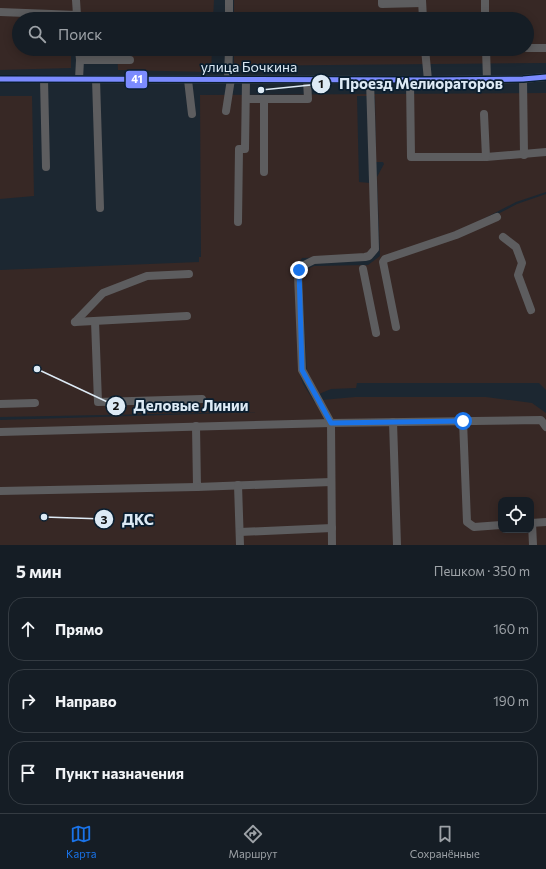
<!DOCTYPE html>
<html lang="ru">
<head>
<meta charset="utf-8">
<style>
  body { margin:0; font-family:Commissioner,sans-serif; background:#1e262d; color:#f1f3f6 }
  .controls { position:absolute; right:12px; bottom:12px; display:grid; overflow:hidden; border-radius:8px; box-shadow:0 2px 10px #0003 }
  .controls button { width:36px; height:36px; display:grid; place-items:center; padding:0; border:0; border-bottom:1px solid #343b42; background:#151d25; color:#f1f3f6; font:20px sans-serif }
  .stop { position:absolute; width:12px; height:12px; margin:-9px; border:3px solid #1a73e8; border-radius:50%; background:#fff }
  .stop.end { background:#1a73e8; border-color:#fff; box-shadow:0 1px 4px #0008 }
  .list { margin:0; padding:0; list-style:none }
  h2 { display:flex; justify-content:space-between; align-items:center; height:52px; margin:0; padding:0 16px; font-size:17px }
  h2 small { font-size:13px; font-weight:400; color:#9da2a7 }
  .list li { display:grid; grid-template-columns:26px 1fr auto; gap:12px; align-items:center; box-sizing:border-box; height:64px; margin:0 8px 8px; padding:0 8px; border:1px solid #343b42; border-radius:16px }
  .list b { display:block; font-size:15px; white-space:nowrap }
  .list em { font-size:13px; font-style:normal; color:#9da2a7 }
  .icon { flex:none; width:22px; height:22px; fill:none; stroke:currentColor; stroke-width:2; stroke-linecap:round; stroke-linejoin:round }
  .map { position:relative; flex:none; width:546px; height:545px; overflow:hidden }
  .search { position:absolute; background:#151d25; box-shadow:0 2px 10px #0003; left:12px; right:12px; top:12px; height:44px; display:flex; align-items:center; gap:10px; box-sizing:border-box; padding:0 14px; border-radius:22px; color:#9da2a7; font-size:15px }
  .sheet { height:268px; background:#151d25 }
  nav { display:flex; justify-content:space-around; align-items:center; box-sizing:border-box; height:56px; border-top:1px solid #343b42; background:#151d25; font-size:11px; color:#9da2a7 }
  nav a { display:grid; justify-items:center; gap:2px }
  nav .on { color:#1a73e8 }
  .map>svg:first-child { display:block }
  .industrial { fill:#372825; fill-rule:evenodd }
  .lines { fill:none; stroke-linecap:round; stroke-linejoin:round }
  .minor { stroke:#5d5d5f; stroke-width:8 }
  .bus-1-casing { stroke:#0a1e2f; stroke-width:8 }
  .bus-1 { stroke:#7b8bff; stroke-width:5 }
  .route { stroke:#1a73e8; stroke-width:5 }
  .labels { text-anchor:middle; stroke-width:3.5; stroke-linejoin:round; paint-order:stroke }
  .street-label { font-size:14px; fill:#ddeaf5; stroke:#0a1e2f }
  .leader { fill:none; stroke:#ddeaf5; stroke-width:1.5 }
  .callout-dot { fill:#ddeaf5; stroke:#0a1e2f; stroke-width:1.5 }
  .mark-label { font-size:12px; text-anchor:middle; font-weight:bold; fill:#111 }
  .callout-label { font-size:15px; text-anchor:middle; font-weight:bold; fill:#ddeaf5; stroke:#0a1e2f; stroke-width:3.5; stroke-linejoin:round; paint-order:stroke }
  .line-badge { stroke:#0a1e2f; stroke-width:1.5 }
  .badge-label { font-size:11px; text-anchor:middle; font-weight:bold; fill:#fff }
</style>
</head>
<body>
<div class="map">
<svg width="546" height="545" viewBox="0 0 546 545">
  <rect width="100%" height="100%" fill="#1c2731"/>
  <g class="industrial">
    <polygon points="0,0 214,0 213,19 19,19 19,49 212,49 211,72 118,70 117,53 71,53 71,68 0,70"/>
    <polygon points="234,0 546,0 546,63 234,66 234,49 527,49 527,19 234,19"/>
    <path d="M546 93V192L516 202 462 230 463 232 517 204 546 194V390L539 383H357L356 388 331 389 319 394 307 372 302 278 305 270 314 266 368 265 380 256 377 177 384 164 383 162H376L375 96H357L359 182 370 183 372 249 366 256 302 258 297 266 300 375 303 384 315 403 322 400 355 397H486L532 403 546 413V545H0V420L262 412 0 417V270L199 262V257H201L200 95ZM501 500H531V530H501Z"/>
    <polygon points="0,96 32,96 34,196 0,199"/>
  </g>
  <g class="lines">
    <g class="minor">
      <polyline points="382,0 382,4 422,3"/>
      <polyline points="422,0 423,19"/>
      <polyline points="485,0 485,19"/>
      <polyline points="0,12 77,15 76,0"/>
      <polyline points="229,19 229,0"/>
      <polyline points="527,48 546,48"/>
      <polyline points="79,49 80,60"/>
      <polyline points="425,49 428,80"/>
      <polyline points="486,49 487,80"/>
      <polyline points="0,79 428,80 523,79 546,77"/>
      <polyline points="44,79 46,167"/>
      <polyline points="79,79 80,60 130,60"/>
      <polyline points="96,79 100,208"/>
      <polyline points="228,79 229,49"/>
      <polyline points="523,79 524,155"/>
      <polyline points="188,80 192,114"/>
      <polyline points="410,80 411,157 486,157 546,152"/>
      <polyline points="246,99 308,99 307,80"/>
      <polyline points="264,99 264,172"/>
      <polyline points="226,111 231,79"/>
      <polyline points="484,114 486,157"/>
      <polyline points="238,222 239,149 245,149 246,80"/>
      <polyline points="503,237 516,247 522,263 518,275 531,310"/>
      <polyline points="363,269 376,333"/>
      <polyline points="95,321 98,402 202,399"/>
      <polyline points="75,322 103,293 147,276 189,274"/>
      <polyline points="75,322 187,316"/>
      <polyline points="396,327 383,262 385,259 456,235 497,217"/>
      <polyline points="0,404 35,403"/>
      <polyline points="463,421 467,522 474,527 501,525"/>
      <polyline points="393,422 397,545"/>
      <polyline points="196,426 197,487 331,482"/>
      <polyline points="0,432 331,423 541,420 546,427"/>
      <polyline points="238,485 240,545"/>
      <polyline points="0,491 197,487"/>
      <polyline points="531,523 546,522"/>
      <polyline points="532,523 533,545"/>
      <polyline points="240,532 332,528"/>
      <polyline points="332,545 331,423 302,370 298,275 302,266 314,260 365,257 369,256 375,249 370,80"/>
    </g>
    <g class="bus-1-casing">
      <polyline id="bus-1" points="0,79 428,80 523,79 546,77"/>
    </g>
    <use href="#bus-1" class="bus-1"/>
  </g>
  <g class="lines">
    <polyline class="route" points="299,270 302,370 331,423 463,421"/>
  </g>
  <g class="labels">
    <g class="street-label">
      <text x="249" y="72">улица Бочкина</text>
    </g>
  </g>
  <path class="leader" d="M261 90L321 84M37 369L116 406M44 517L104 519"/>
  <g class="callout-dot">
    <circle cx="261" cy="90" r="4"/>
    <circle cx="37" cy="369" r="4"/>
    <circle cx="44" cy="517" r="4"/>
    <circle cx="321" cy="84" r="10"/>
    <circle cx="116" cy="406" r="10"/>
    <circle cx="104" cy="519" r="10"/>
  </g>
  <g class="mark-label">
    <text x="321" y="88">1</text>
    <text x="116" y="410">2</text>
    <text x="104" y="524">3</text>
  </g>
  <g class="callout-label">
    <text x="421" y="89">Проезд Мелиораторов</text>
    <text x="191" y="411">Деловые Линии</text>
    <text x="138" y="525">ДКС</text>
  </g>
  <rect class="line-badge" x="125" y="70" width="23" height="19" rx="4" fill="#7b8bff"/>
  <g class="badge-label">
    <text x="137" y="83">41</text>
  </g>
</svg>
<div class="controls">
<button><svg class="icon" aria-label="locate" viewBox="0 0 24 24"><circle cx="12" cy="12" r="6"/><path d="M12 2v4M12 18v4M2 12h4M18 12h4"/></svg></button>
</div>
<div class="stop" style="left:463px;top:421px"></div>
<div class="stop end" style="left:299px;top:270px"></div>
<div class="search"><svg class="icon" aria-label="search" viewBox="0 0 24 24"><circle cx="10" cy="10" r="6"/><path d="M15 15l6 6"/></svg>Поиск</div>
</div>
<section class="sheet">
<h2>5 мин<small>Пешком · 350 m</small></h2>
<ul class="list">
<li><svg class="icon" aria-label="ahead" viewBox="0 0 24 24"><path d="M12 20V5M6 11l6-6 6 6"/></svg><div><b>Прямо</b></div><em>160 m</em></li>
<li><svg class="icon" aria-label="right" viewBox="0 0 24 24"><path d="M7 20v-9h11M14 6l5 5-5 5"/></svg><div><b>Направо</b></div><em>190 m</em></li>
<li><svg class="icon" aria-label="arrive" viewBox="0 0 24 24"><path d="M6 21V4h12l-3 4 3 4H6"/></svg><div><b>Пункт назначения</b></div></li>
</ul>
</section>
<nav>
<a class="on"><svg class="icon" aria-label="map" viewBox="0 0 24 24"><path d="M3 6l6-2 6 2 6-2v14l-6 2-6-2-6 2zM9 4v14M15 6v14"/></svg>Карта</a>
<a><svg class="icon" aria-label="directions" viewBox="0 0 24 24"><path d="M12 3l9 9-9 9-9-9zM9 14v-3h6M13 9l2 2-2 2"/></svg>Маршрут</a>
<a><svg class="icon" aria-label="saved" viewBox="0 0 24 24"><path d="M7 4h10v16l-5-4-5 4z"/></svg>Сохранённые</a>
</nav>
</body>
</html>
